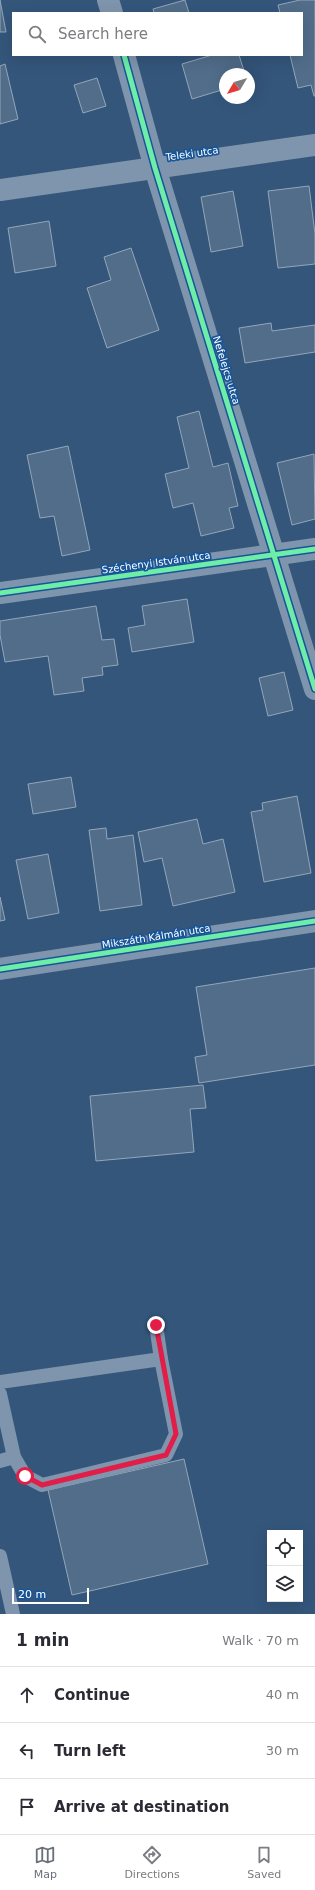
<!DOCTYPE html>
<html lang="en">
<head>
<meta charset="utf-8">
<style>
  body { margin:0; font-family:"DejaVu Sans",sans-serif; background:#f2f2f3; color:#2b2b33 }
  .controls { position:absolute; right:12px; bottom:12px; display:grid; overflow:hidden; border-radius:0px; box-shadow:0 4px 16px #0002 }
  .controls button { width:36px; height:36px; display:grid; place-items:center; padding:0; border:0; border-bottom:1px solid #e1e1e2; background:#fff; color:#2b2b33; font:20px sans-serif }
  .compass { position:absolute; left:219px; top:68px; width:36px; height:36px; border-radius:50%; background:#fff; box-shadow:0 4px 16px #0002; rotate:232deg }
  .scale { position:absolute; left:12px; bottom:10px; width:77px; box-sizing:border-box; padding-left:4px; border:2px solid #fff; border-top:0; font-size:11px; line-height:14px; white-space:nowrap; color:#fff; -webkit-text-stroke:3px #175598; paint-order:stroke }
  .stop { position:absolute; width:12px; height:12px; margin:-9px; border:3px solid #e11d48; border-radius:50%; background:#fff }
  .stop.end { background:#e11d48; border-color:#fff; box-shadow:0 1px 4px #0008 }
  .list { margin:0; padding:0; list-style:none }
  h2 { display:flex; justify-content:space-between; align-items:center; height:52px; margin:0; padding:0 16px; font-size:17px }
  h2 small { font-size:13px; font-weight:400; color:#7c7c81 }
  .list li { display:grid; grid-template-columns:26px 1fr auto; gap:12px; align-items:center; box-sizing:border-box; height:56px; padding:0 16px; border-top:1px solid #e1e1e2 }
  .list b { display:block; font-size:15px; white-space:nowrap }
  .list em { font-size:13px; font-style:normal; color:#7c7c81 }
  .icon { flex:none; width:22px; height:22px; fill:none; stroke:currentColor; stroke-width:2; stroke-linecap:round; stroke-linejoin:round }
  .map { position:relative; flex:none; width:315px; height:1614px; overflow:hidden }
  .search { position:absolute; background:#fff; box-shadow:0 4px 16px #0002; left:12px; right:12px; top:12px; height:44px; display:flex; align-items:center; gap:10px; box-sizing:border-box; padding:0 14px; border-radius:0px; color:#7c7c81; font-size:15px }
  .sheet { height:220px; background:#fff }
  nav { display:flex; justify-content:space-around; align-items:center; box-sizing:border-box; height:56px; border-top:1px solid #e1e1e2; background:#fff; font-size:11px; color:#7c7c81 }
  nav a { display:grid; justify-items:center; gap:2px }
  nav .on { color:#6a707a }
  .map>svg:first-child { display:block }
  .building { fill:#516d8a; stroke:#93a6ba }
  .lines { fill:none; stroke-linecap:round; stroke-linejoin:round }
  .lane { stroke:#7f95ad; stroke-width:14 }
  .street { stroke:#7f95ad; stroke-width:22 }
  .cycleway-casing { stroke:#175598; stroke-width:8 }
  .cycleway { stroke:#6deda7; stroke-width:5 }
  .route { stroke:#e11d48; stroke-width:5 }
  .labels { text-anchor:middle; stroke-width:3.5; stroke-linejoin:round; paint-order:stroke }
  .street-label { font-size:10px; fill:#fff; stroke:#175598 }
</style>
</head>
<body>
<div class="map">
<svg width="315" height="1614" viewBox="0 0 315 1614">
  <rect width="100%" height="100%" fill="#34567b"/>
  <g class="building">
    <polygon points="0,0 6,32 0,32"/>
    <polygon points="185,0 189,13 154,13 153,9"/>
    <polygon points="300,0 315,0 315,96 314,96 311,85 298,88 290,55 302,55 302,13 280,13 278,5"/>
    <polygon points="212,55 239,55 245,74 225,74 225,89 192,99 182,64"/>
    <polygon points="5,64 18,119 0,124 0,66"/>
    <polygon points="97,78 106,106 83,113 74,85"/>
    <polygon points="309,186 315,234 315,264 278,268 268,191"/>
    <polygon points="233,191 243,246 211,252 201,197"/>
    <polygon points="49,221 56,266 15,273 8,228"/>
    <polygon points="131,248 159,330 107,348 87,288 111,280 104,257"/>
    <polygon points="271,323 272,331 315,325 315,352 245,363 239,328"/>
    <polygon points="199,411 213,467 228,463 238,506 229,508 234,528 201,536 193,503 173,508 165,474 189,468 177,417"/>
    <polygon points="68,446 90,550 62,556 54,516 40,518 27,455"/>
    <polygon points="314,454 315,519 292,525 277,463"/>
    <polygon points="187,599 194,642 132,652 128,628 145,625 142,606"/>
    <polygon points="96,606 102,640 114,639 118,665 102,667 103,675 82,678 84,691 54,695 48,656 5,662 0,635 0,621"/>
    <polygon points="284,672 293,710 268,716 259,678"/>
    <polygon points="71,777 76,807 33,814 28,784"/>
    <polygon points="297,796 311,873 264,882 251,812 263,810 262,803"/>
    <polygon points="197,819 203,844 223,839 235,892 173,906 162,858 144,862 138,832"/>
    <polygon points="106,828 107,839 133,835 142,905 100,911 89,830"/>
    <polygon points="48,854 59,913 28,919 16,860"/>
    <polygon points="0,897 5,920 0,921"/>
    <polygon points="315,968 315,1065 199,1083 195,1057 207,1055 196,987"/>
    <polygon points="203,1085 206,1108 190,1109 194,1152 96,1161 90,1096"/>
    <polygon points="184,1459 208,1564 72,1595 48,1490"/>
  </g>
  <g class="lines">
    <g class="lane">
      <polyline points="0,1382 161,1359"/>
      <polyline points="0,1394 14,1457 25,1476 42,1485 166,1455 176,1434 161,1359 156,1325"/>
      <polyline points="0,1461 14,1457"/>
      <polyline points="0,1556 13,1614"/>
    </g>
    <g class="street">
      <polyline points="108,0 112,13"/>
      <polyline points="124,55 155,168 315,689"/>
      <polyline points="0,190 315,145"/>
      <polyline points="0,593 315,549"/>
      <polyline points="0,969 315,921"/>
    </g>
    <g class="cycleway-casing">
      <g id="cycleway">
        <polyline points="124,55 155,168 315,689"/>
        <polyline points="0,593 315,549"/>
        <polyline points="0,969 315,921"/>
      </g>
    </g>
    <use href="#cycleway" class="cycleway"/>
  </g>
  <g class="lines">
    <polyline class="route" points="25,1476 42,1485 166,1455 176,1434 156,1325"/>
  </g>
  <g class="labels">
    <g class="street-label">
      <text transform="translate(192 153) rotate(-8)" y="4">Teleki utca</text>
      <text transform="translate(227 370) rotate(73)" y="4">Nefelejcs utca</text>
      <text transform="translate(156 562) rotate(-8)" y="4">Széchenyi István utca</text>
      <text transform="translate(156 936) rotate(-9)" y="4">Mikszáth Kálmán utca</text>
    </g>
  </g>
</svg>
<div class="controls">
<button><svg class="icon" aria-label="locate" viewBox="0 0 24 24"><circle cx="12" cy="12" r="6"/><path d="M12 2v4M12 18v4M2 12h4M18 12h4"/></svg></button>
<button><svg class="icon" aria-label="layers" viewBox="0 0 24 24"><path d="M12 4l9 5-9 5-9-5zM3 14l9 5 9-5"/></svg></button>
</div>
<svg class="compass" viewBox="-18 -18 36 36"><path d="M0-13l5 13h-10z" fill="#e53935"/><path d="M0 13l5-13h-10z" fill="#7c7c81"/></svg>
<div class="scale">20 m</div>
<div class="stop" style="left:25px;top:1476px"></div>
<div class="stop end" style="left:156px;top:1325px"></div>
<div class="search"><svg class="icon" aria-label="search" viewBox="0 0 24 24"><circle cx="10" cy="10" r="6"/><path d="M15 15l6 6"/></svg>Search here</div>
</div>
<section class="sheet">
<h2>1 min<small>Walk · 70 m</small></h2>
<ul class="list">
<li><svg class="icon" aria-label="ahead" viewBox="0 0 24 24"><path d="M12 20V5M6 11l6-6 6 6"/></svg><div><b>Continue</b></div><em>40 m</em></li>
<li><svg class="icon" aria-label="left" viewBox="0 0 24 24"><path d="M17 20v-9H6M10 6l-5 5 5 5"/></svg><div><b>Turn left</b></div><em>30 m</em></li>
<li><svg class="icon" aria-label="arrive" viewBox="0 0 24 24"><path d="M6 21V4h12l-3 4 3 4H6"/></svg><div><b>Arrive at destination</b></div></li>
</ul>
</section>
<nav>
<a class="on"><svg class="icon" aria-label="map" viewBox="0 0 24 24"><path d="M3 6l6-2 6 2 6-2v14l-6 2-6-2-6 2zM9 4v14M15 6v14"/></svg>Map</a>
<a><svg class="icon" aria-label="directions" viewBox="0 0 24 24"><path d="M12 3l9 9-9 9-9-9zM9 14v-3h6M13 9l2 2-2 2"/></svg>Directions</a>
<a><svg class="icon" aria-label="saved" viewBox="0 0 24 24"><path d="M7 4h10v16l-5-4-5 4z"/></svg>Saved</a>
</nav>
</body>
</html>
